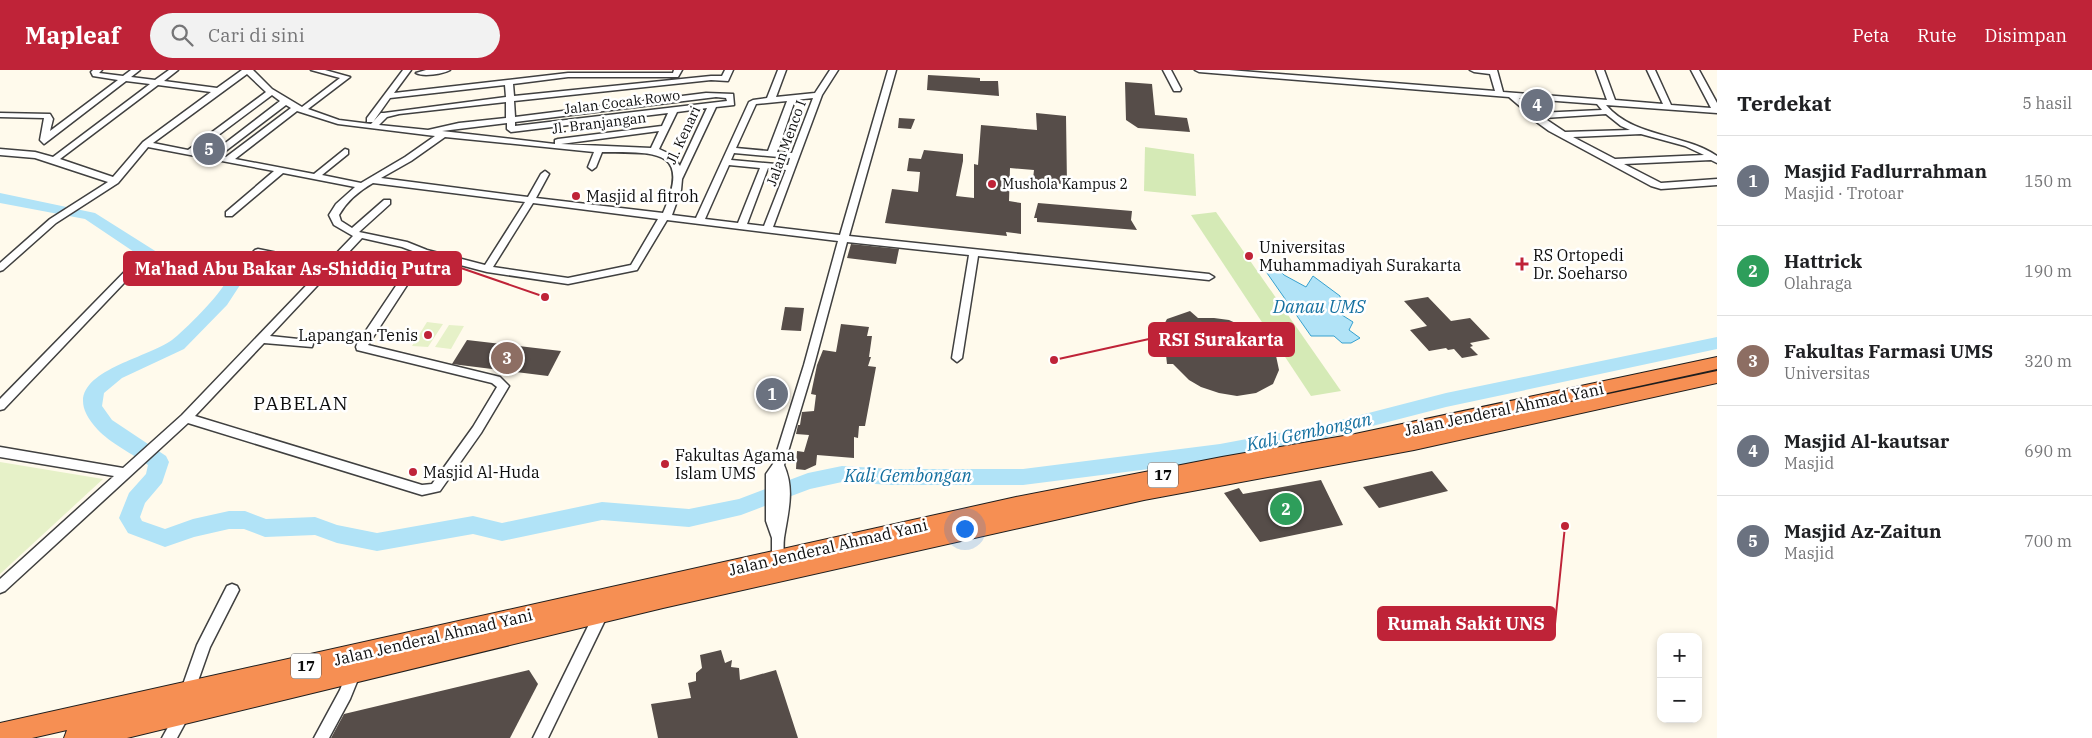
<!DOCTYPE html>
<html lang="id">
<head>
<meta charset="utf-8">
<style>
  body { margin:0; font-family:"IBM Plex Serif",serif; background:#f2f2f2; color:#202124 }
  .controls { position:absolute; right:15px; bottom:15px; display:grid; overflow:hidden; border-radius:10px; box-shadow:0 2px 8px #0003 }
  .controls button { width:45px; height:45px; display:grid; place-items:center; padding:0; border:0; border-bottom:1px solid #e0e0e0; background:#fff; color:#202124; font:25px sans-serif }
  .you { position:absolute; left:964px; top:458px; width:18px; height:18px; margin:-12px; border:4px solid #fff; border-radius:50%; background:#1a73e8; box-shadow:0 0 0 8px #1a73e833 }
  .badge { display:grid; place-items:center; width:32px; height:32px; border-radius:50%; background:#bf2338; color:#fff; font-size:16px; font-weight:700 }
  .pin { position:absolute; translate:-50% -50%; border:2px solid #fff; box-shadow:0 1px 5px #0006 }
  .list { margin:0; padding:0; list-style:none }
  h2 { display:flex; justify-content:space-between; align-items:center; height:65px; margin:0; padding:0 20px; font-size:21px }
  h2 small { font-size:16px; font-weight:400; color:#757577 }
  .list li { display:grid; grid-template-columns:32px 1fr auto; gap:15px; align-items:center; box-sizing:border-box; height:90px; padding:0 20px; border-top:1px solid #e0e0e0 }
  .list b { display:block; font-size:19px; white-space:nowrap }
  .list p { margin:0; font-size:16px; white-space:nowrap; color:#757577 }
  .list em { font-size:16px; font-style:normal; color:#757577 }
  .icon { flex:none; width:28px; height:28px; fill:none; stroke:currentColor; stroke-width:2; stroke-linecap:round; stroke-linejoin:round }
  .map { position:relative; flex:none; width:1717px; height:668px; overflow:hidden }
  header { display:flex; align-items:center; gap:30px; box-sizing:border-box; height:70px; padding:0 25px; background:#bf2338; color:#fff }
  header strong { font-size:24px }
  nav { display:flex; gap:28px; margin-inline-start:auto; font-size:18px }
  .search { width:350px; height:45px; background:#f2f2f2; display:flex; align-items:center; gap:12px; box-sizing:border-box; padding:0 18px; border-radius:28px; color:#757577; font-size:19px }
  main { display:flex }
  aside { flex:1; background:#fff }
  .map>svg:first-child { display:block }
  .green { fill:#d5eab6 }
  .pitch { fill:#e6f1c8 }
  .water { fill:#b1e3f7; stroke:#36a0cf }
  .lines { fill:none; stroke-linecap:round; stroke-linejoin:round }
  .river { fill:#b1e3f7; fill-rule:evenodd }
  .building { fill:#564d49 }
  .minor-casing { stroke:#404040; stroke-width:3 }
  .highway-casing { stroke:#1e1e1e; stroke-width:2 }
  .minor { fill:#fff; fill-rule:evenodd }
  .highway { fill:#f68f53; fill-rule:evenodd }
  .poi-dot { fill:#bf2338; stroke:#fff; stroke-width:2 }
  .labels { text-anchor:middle; stroke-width:5; stroke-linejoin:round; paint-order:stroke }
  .far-street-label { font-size:14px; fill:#0d0d0d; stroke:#fff }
  .far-poi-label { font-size:14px; fill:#0d0d0d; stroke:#fff; text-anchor:start }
  .shield { fill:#fff; stroke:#565656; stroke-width:1 }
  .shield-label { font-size:15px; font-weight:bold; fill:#0d0d0d }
  .poi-label { font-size:16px; fill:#0d0d0d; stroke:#fff; text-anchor:start }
  .street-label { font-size:16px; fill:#0d0d0d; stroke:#fff }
  .water-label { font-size:18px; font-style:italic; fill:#1470a0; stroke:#fff }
  .quarter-label { font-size:19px; letter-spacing:1px; fill:#0d0d0d; stroke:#fff }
  .leader { fill:none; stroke:#bf2338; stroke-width:2 }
  .callout-dot { fill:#bf2338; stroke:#fff; stroke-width:2 }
  .callout { fill:#bf2338; stroke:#bf2338; stroke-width:2 }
  .callout-label { font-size:18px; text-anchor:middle; font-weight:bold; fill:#fff }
</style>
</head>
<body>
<header>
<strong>Mapleaf</strong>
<div class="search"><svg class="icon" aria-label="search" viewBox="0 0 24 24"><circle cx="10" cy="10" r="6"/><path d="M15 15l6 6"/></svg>Cari di sini</div>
<nav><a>Peta</a><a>Rute</a><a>Disimpan</a></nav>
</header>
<main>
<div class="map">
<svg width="1717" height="668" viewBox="0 0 1717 668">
  <rect width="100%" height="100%" fill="#fffaec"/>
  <g class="green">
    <polygon points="1145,77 1194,84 1196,126 1144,121"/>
    <polygon points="1216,142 1341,321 1311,326 1191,145"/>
  </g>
  <g class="pitch">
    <polygon points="427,252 443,254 428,277 412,276"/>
    <polygon points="449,255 464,256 451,279 435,277"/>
    <polygon points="0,392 103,409 0,504"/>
  </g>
  <polygon class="water" points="1261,190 1276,197 1284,205 1306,217 1313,206 1340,226 1342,245 1353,252 1349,260 1360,268 1351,273 1342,273 1334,266 1311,266 1260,193"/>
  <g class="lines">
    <path class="river" d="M0 123 95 143 160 184 174 186 202 181H220L234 187 245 198 242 212 227 235 184 279 122 308 104 323 102 336 112 350 166 386 169 392 162 413 145 433 140 447 142 451 165 459 193 449 229 441H245L266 449 315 447 337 455 377 463 473 446 502 453 602 432 689 439 739 429 808 403 842 396 892 399H1023L1220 374 1322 355 1446 323 1717 267V279L1446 337 1322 369 1220 390 1023 415H892L842 412 810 419 741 445 689 457 602 450 502 471 473 464 377 481 337 473 315 465 265 467 244 459H229L194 467 165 477 128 463 119 448 129 423 146 404 148 395C134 385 109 372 98 360 46 305 144 291 172 270 184 261 221 224 226 211 227 207 228 203 228 199L223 194 211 191 174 197 149 192 85 149 0 133Z"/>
  </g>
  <g class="building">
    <polygon points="928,5 980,8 980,11 998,11 999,26 927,20"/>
    <polygon points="1125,12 1152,14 1155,45 1187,48 1190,62 1138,58 1126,50"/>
    <polygon points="1036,43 1066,46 1067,115 1033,109 1034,100 1010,98 1009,131 1021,133 1021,164 1006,162 1007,166 885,153 892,119 918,122 920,102 907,101 909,88 921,89 924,80 963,84 963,91 956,126 974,128 974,94 978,95 981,55 1037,60"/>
    <polygon points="899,48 915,49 911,59 898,58"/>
    <polygon points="1038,133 1132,141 1131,150 1137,160 1037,152 1037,148 1034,148"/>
    <polygon points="851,174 899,179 896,194 847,188"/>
    <polygon points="1428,227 1451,251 1470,248 1490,269 1470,273 1473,276 1470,277 1478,285 1462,288 1454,279 1448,280 1446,278 1429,281 1410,260 1427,256 1404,231"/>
    <polygon points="785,237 804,238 801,261 781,260"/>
    <polygon points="1190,241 1198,248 1214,248 1229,250 1260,264 1275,281 1279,300 1273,314 1256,323 1237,326 1219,323 1201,317 1189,310 1173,294 1167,294 1166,285 1158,271 1161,260 1167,249"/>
    <polygon points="841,254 869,257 867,266 872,266 869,287 871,287 868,296 876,297 865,356 859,356 858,368 854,367 854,388 817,385 816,395 805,400 796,399 797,381 804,382 809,365 796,364 798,355 800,355 802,342 814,341 816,325 811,324 817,295 823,280 836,282"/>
    <polygon points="467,270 561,281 548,306 452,294"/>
    <polygon points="767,310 784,312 778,338 761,337"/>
    <polygon points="1432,401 1448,421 1379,438 1363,417"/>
    <polygon points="1321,410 1343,455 1260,472 1224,423 1239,418 1243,424"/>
    <polygon points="721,580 725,593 732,590 731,597 739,598 740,610 776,600 798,668 658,668 651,634 691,628 688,613 696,611 696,603 702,598 700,585"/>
    <polygon points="529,600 538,614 510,668 331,668 344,644"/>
  </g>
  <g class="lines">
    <g class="minor-casing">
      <g id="minor">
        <path d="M93 0H102L99 3 123 6 131 0H140L131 7 155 10 169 0H178L164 11 217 18 242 0H253L272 19 302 37 340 8 311 0H325L350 7 308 39 339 50 371 54 381 43H384L506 27 505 15 390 28 373 52H367V48L403 0H411L394 23 568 3H673L674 0H682L678 7H568L513 14 514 26 711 6H722L725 0H733L728 11 711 10 514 31 515 47 706 23 733 24 734 35 716 37 682 109 681 120 672 145 696 148 749 32 753 30 767 28 778 0H786L776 27 815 23 830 0H838L822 25 773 157 840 165 888 0H896L849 166 1209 204 1214 207 1209 210 978 186 962 288 957 292 952 288 969 185 847 172 814 295 784 395C795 420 788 442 784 468 783 476 784 486 784 495L783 499 778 501 773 499 772 495V468L766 451V404L773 394 804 295 838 171 667 150 637 200 568 214 487 202 426 186 368 275 496 306 500 307 509 316 481 363 440 421 422 425 188 353 5 521 0 523V509L114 406 0 387V377L123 398 182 345 322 199 255 184 253 182 255 180 258 179 327 193 353 166 334 155 329 145 336 134 355 117 283 103 232 146H226V142L274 101 148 77 118 113 56 153 3 200 0 201V193L50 149 108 112 35 88 0 85V79L35 82 53 87 150 14 126 11 44 74 40 70 44 48 0 47V43L50 44 53 49 50 61 118 10 93 6 91 2ZM247 4 266 22 188 80 153 73ZM158 15 211 22 143 72 113 107 60 89ZM272 25 280 31 211 84 197 81ZM716 27 726 28 727 31 515 56V52ZM813 28 792 83 777 82 795 30ZM787 31 768 81 736 78 756 34ZM506 32V48L459 53 428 60 379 55 387 47 399 44ZM286 35 291 38 226 87 219 86ZM707 38 680 96 672 85 659 79 677 42ZM297 41 338 54 435 66 405 87 361 113 322 105 348 84V80L345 79 314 104 235 89ZM668 43 662 56 558 69 555 70V74L442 61 507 53V59L511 62ZM659 61 651 78 561 74ZM445 67 594 82 588 97 592 100 596 97 602 82C653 83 693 77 663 143L536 128 549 104 545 101 541 104 528 127 381 108 411 91ZM734 83 790 88 788 95 731 90ZM729 95 760 98 738 153 705 149ZM768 98 786 100 764 156 747 154ZM373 113 525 132 485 195 427 180 407 172 359 162 390 134V130H384L352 158 341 151 339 145C347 131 359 121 373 113ZM533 133 658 149 631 195 568 208 493 197ZM362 168 402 177 418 183 357 274 356 277 357 280 492 313 497 317 473 357 432 414 422 415 195 346 264 273 312 277 313 274 312 271 308 270 270 266Z"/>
        <path d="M426 0H450C443 4 423 7 416 3Z"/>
        <polygon points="1163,0 1171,0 1181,19 1180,21 1174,21"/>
        <path d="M1195 0H1229L1495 21 1490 4 1474 2 1470 0H1497L1503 22 1607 30 1596 0H1604L1615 30 1663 34 1647 0H1655L1671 35 1711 38 1691 0H1699L1717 33V43L1606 35C1634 68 1683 63 1717 86V93L1711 90 1624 94 1661 113 1717 109V115L1661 119 1651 116 1549 61 1531 48 1530 45 1509 27 1199 2ZM1519 28 1597 34 1602 40 1538 43ZM1606 44 1621 56 1630 60 1565 62 1544 48ZM1641 64 1685 76 1704 85 1615 89 1573 67Z"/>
        <polygon points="140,188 143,189 145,191 143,193 4,339 0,340 0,329 137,189"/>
        <polygon points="232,514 237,516 239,520 210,577 192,628 187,630 182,628 180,623 197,575 227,516"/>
        <polygon points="601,538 606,540 608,544 548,668 533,668 596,540"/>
        <polygon points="354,595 359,597 361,602 350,629 329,668 314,668 340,620 349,597"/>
        <polygon points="183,637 188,639 190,644 177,668 162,668 178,639"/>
      </g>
    </g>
    <g class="highway-casing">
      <polygon id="highway" points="1717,287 1717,299 1396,369 1717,301 1717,313 1414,380 1144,430 663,538 127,668 64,668 67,660 32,668 0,668 0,653 1016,427 1222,387 1355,364"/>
    </g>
    <use href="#minor" class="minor"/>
    <use href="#highway" class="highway"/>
  </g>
  <g class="poi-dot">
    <circle cx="992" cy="114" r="5"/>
    <circle cx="576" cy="126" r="5"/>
    <circle cx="1249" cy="186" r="5"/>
    <path d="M1519.5 186.5h5v5h5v5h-5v5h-5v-5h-5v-5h5z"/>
    <circle cx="428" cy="265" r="5"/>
    <circle cx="665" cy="394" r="5"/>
    <circle cx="413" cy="402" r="5"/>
  </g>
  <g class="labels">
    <g class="far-street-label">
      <text transform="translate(622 32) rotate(-7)" y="5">Jalan Cocak Rowo</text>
      <text transform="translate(599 53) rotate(-7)" y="5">Jl. Branjangan</text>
      <text transform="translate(683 65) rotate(-65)" y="5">Jl. Kenari</text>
      <text transform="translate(786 73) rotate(-70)" y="5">Jalan Menco I</text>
    </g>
    <g class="far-poi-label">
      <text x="1002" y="119">Mushola Kampus 2</text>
    </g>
    <g class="shield">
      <rect x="1148" y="392.5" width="30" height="25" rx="4"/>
      <rect x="291" y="583.5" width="30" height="25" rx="4"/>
    </g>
    <g class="shield-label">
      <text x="1163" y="410">17</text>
      <text x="306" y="601">17</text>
    </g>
    <g class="poi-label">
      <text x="586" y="132">Masjid al fitroh</text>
      <text x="1259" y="183">Universitas<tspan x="1259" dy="18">Muhammadiyah Surakarta</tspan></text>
      <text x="1533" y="191">RS Ortopedi<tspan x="1533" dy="18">Dr. Soeharso</tspan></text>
      <text x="418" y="271" text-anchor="end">Lapangan Tenis</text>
      <text x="675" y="391">Fakultas Agama<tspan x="675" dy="18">Islam UMS</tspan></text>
      <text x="423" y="408">Masjid Al-Huda</text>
    </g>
    <g class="street-label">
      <text transform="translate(1504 339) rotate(-12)" y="6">Jalan Jenderal Ahmad Yani</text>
      <text transform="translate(828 477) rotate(-13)" y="6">Jalan Jenderal Ahmad Yani</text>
      <text transform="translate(433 567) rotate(-13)" y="6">Jalan Jenderal Ahmad Yani</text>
    </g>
    <g class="water-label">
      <text x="1319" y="243">Danau UMS</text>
      <text transform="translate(1309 362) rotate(-12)" y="6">Kali Gembongan</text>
      <text x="908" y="412">Kali Gembongan</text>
    </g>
    <g class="quarter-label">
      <text x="301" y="340">PABELAN</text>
    </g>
  </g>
  <path class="leader" d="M545 227L461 198M1054 290L1149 269M1565 456L1555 554"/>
  <g class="callout-dot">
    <circle cx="545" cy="227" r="5"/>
    <circle cx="1054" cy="290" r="5"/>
    <circle cx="1565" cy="456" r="5"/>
  </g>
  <g class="callout">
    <rect x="124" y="182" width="337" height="33" rx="5"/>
    <rect x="1149" y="253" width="145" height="33" rx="5"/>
    <rect x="1378" y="537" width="177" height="33" rx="5"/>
  </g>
  <g class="callout-label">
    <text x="293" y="205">Ma'had Abu Bakar As-Shiddiq Putra</text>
    <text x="1221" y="276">RSI Surakarta</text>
    <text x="1466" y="560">Rumah Sakit UNS</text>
  </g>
</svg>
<div class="controls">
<button>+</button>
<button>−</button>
</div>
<div class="you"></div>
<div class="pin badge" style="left:772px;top:324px;background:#6b7280">1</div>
<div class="pin badge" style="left:1286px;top:439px;background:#2e9e5b">2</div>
<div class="pin badge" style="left:507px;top:288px;background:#8d6e63">3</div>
<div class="pin badge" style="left:1537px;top:35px;background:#6b7280">4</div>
<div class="pin badge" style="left:209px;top:79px;background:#6b7280">5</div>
</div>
<aside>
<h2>Terdekat<small>5 hasil</small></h2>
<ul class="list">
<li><span class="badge" style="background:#6b7280">1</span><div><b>Masjid Fadlurrahman</b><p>Masjid · Trotoar</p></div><em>150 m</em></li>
<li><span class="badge" style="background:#2e9e5b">2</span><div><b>Hattrick</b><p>Olahraga</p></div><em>190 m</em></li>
<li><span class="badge" style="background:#8d6e63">3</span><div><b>Fakultas Farmasi UMS</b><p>Universitas</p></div><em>320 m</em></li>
<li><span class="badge" style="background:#6b7280">4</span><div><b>Masjid Al-kautsar</b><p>Masjid</p></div><em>690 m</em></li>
<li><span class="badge" style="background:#6b7280">5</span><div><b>Masjid Az-Zaitun</b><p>Masjid</p></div><em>700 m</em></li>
</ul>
</aside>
</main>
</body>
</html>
